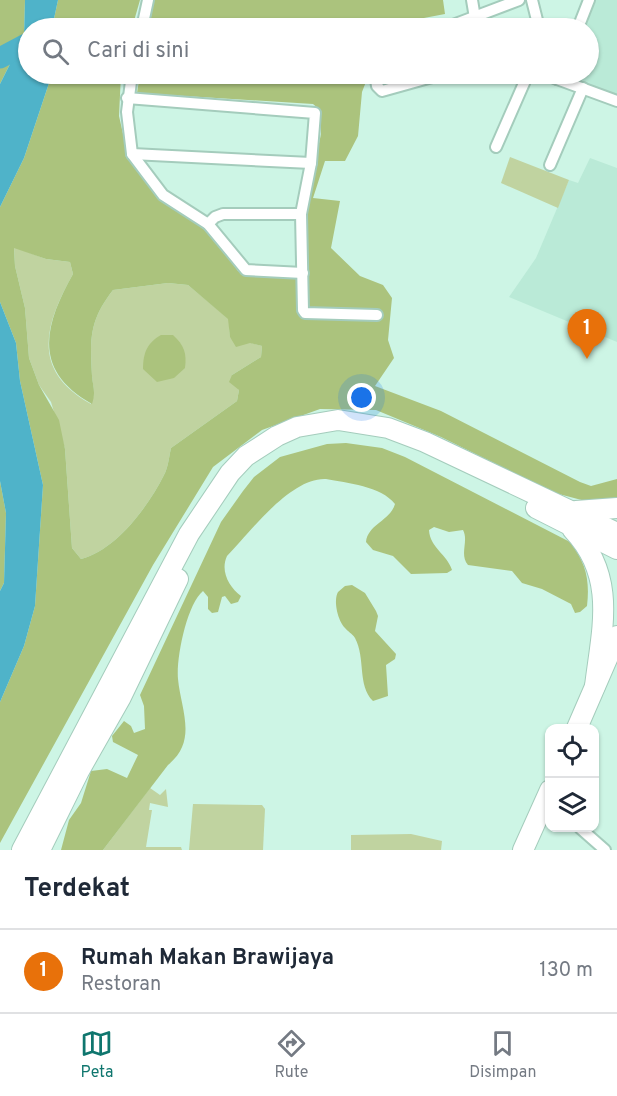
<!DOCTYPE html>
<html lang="id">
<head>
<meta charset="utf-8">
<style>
  body { margin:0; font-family:Overpass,sans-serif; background:#f6f6f7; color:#1f2937 }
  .controls { position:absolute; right:18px; bottom:18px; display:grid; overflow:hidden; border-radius:12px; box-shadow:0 2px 4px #0004 }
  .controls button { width:54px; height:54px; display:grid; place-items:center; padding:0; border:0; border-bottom:2px solid #e0e1e3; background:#fff; color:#1f2937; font:30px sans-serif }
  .you { position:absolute; left:362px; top:398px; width:21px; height:21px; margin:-15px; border:4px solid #fff; border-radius:50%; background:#1a73e8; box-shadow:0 0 0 9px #1a73e833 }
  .badge { display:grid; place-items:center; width:39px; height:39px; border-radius:50%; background:#0f766e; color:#fff; font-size:20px; font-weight:700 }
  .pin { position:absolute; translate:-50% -50px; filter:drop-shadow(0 2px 3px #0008) }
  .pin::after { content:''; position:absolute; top:32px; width:21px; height:18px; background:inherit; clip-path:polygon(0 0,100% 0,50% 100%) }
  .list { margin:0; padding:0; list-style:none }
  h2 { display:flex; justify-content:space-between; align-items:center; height:78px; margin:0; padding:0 24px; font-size:26px }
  h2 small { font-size:20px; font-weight:400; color:#747a83 }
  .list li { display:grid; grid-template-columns:39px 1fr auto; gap:18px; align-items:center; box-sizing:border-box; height:84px; padding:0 24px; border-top:2px solid #e0e1e3 }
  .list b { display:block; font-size:22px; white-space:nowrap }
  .list p { margin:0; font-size:20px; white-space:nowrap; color:#747a83 }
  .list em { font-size:20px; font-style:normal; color:#747a83 }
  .icon { flex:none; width:33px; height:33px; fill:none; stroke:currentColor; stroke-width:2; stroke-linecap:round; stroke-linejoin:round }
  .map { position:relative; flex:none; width:617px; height:850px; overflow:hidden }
  .search { position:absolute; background:#fff; box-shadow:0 2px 4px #0004; left:18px; right:18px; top:18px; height:66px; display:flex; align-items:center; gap:15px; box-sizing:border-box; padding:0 21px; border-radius:33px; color:#747a83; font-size:22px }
  .sheet { height:162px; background:#fff }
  nav { display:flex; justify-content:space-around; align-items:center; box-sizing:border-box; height:84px; border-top:2px solid #e0e1e3; background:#fff; font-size:16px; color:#747a83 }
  nav a { display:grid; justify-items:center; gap:3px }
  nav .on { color:#0f766e }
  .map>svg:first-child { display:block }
  .built { fill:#baead7 }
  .green { fill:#c0d3a0 }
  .forest { fill:#abc37d; fill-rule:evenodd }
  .water { fill:#4fb3c9 }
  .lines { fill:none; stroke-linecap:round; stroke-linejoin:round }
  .river { stroke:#4fb3c9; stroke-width:21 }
  .street-casing { stroke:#a4ccbc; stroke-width:14 }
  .highway-casing { stroke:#a4ccbc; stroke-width:22 }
  .street { stroke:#fff; stroke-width:10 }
  .highway { stroke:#fff; stroke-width:20 }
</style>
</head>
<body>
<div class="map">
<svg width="617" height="850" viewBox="0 0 617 850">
  <rect width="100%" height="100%" fill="#cdf5e5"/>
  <g class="built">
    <polygon points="596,0 617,0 617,97 566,78 568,74 588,74 588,28 585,28"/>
    <polygon points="590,158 617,168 617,342 509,297 536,258 569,180 578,183"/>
  </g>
  <g class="green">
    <polygon points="510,157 569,180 558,208 501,183"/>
    <path d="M14 247 46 259 70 262 73 274C45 324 30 370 91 404 96 392 93 388 92 376 90 339 89 321 113 290L168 283 188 285 229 319 230 337 262 346 261 357 232 375 239 390 237 401 171 448C169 457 168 468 164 475 148 507 116 550 81 559L72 548 65 449 51 402 39 385 29 358 25 308 15 266Z"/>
    <polygon points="150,788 160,795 166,789 168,807 150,803 149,810 152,810 146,847 181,847 182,850 103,850"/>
    <polygon points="193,804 262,805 265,809 263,850 189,850"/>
    <polygon points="411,834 442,841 441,850 351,850 351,835"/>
  </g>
  <g class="forest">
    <polygon points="0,0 25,0 24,36 0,84"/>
    <polygon points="58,0 140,0 132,28 52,28"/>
    <polygon points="154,0 443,0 445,14 371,28 149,28"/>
    <path d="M52 74H121L119 116 128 156 207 228 238 271 248 275 299 276 298 312 311 309 306 308 305 212 321 134 319 109 313 104 137 93 140 74H369L362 92 358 136 345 161H325L313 198 340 201 331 248 360 276 383 285 392 298 388 340 394 358 375 386 441 411 580 482 591 486 617 479V497L593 503 555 493 441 437 376 410 320 409 262 430 213 467 153 565 0 843V702L24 646 35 606 43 485 20 381 16 343 0 302V207L24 158ZM14 248 46 259 70 262 73 274C45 324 31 370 92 404 96 392 93 387 92 376 90 339 89 321 113 290L168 283 188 285 228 319 230 337 236 347 250 343 262 346 261 357 232 375 229 382 239 390 237 401 171 448C169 457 168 468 164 475 148 507 116 550 81 559L72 548 65 449 59 420 39 385 29 358 25 308 15 266Z"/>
    <path d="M161 335H173C184 345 187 353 185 368L174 378 157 382 143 369C143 353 147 343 161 335Z"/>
    <path d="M346 443 382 448 405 457 570 542C586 563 590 580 587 606L580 612 575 613 571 604 542 589 522 583 512 571 468 565C459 555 469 541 463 530L449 532 434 527 429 530C430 548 447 554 452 570L447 573 411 574 393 556 373 550 366 542C368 524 390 521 395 504 381 486 347 483 326 479 291 477 250 532 227 556 220 571 229 587 241 596L238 602 231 604 225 596 222 597 218 612 212 613 208 609V597L203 591C187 604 176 658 178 679 181 710 198 741 168 765L103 850H61L69 820 81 803 91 771 107 769 127 778 138 755 113 742 112 736 124 721 131 726 134 733 145 729 144 706 140 695 221 522 243 491 254 477 280 457 327 444Z"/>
    <polygon points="0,481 6,513 4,583 0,591"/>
    <path d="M352 585 365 593 376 611 378 616 375 631 396 654 395 659 386 665 388 696 373 701C357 685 366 659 355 638 352 633 348 632 345 628 338 621 333 601 338 592L345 586Z"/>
  </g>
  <g class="water">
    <polygon points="25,0 58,0 52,28 28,28 28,74 52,74 24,158 0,207 0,84 24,36"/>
    <polygon points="0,302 16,343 20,381 43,485 35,606 24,646 0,702 0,591 4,583 6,513 0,481"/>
  </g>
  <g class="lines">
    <polyline class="river" points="0,58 28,43"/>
    <g class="street-casing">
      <g id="street">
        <polyline points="472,0 475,18"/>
        <polyline points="532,0 539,28"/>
        <polyline points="142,28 148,0"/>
        <polyline points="445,28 519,0"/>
        <polyline points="578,28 589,0"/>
        <polyline points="132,74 127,112 132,154 163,195 208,224 246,270 303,273"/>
        <polyline points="375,74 377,86 382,91 443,74"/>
        <polyline points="545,74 557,79"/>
        <polyline points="559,74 557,79 617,101"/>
        <polyline points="127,98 315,113 311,163 301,214 303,310 305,313 377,315"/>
        <polyline points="496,147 528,74"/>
        <polyline points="132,154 311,163"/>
        <polyline points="550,165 583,88"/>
        <polyline points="208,224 215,217 223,214 301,214"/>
        <polyline points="580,828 605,850"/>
      </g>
    </g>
    <g class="highway-casing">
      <g id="highway">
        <polyline points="536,508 617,549"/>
        <polyline points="576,511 617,508"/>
        <path d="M573 530C617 577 602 628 595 686"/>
        <polyline points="577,728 617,636"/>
        <polyline points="22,850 189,534 230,473 246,456 277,436 297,427 338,420 388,428 425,442 617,533"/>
        <polyline points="40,850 79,771 121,697 178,579"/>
        <polyline points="523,850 550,790"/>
      </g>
    </g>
    <use href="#street" class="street"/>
    <use href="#highway" class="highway"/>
  </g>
</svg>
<div class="controls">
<button><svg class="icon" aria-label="locate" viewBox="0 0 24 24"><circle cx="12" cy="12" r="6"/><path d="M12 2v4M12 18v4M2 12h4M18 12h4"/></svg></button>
<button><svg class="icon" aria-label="layers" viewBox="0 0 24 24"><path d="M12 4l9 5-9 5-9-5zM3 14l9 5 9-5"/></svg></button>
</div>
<div class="you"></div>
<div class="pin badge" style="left:587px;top:359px;background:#e8710a">1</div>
<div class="search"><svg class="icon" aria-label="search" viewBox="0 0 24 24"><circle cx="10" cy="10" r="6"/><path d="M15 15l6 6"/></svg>Cari di sini</div>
</div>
<section class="sheet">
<h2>Terdekat<small></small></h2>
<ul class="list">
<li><span class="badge" style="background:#e8710a">1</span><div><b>Rumah Makan Brawijaya</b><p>Restoran</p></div><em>130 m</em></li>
</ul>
</section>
<nav>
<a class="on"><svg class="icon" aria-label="map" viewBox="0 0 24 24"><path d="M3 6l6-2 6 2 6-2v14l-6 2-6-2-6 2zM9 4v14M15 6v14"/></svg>Peta</a>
<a><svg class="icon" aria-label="directions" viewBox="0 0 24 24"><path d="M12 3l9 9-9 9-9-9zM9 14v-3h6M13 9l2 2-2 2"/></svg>Rute</a>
<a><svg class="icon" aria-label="saved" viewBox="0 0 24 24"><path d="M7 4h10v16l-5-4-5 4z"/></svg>Disimpan</a>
</nav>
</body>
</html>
